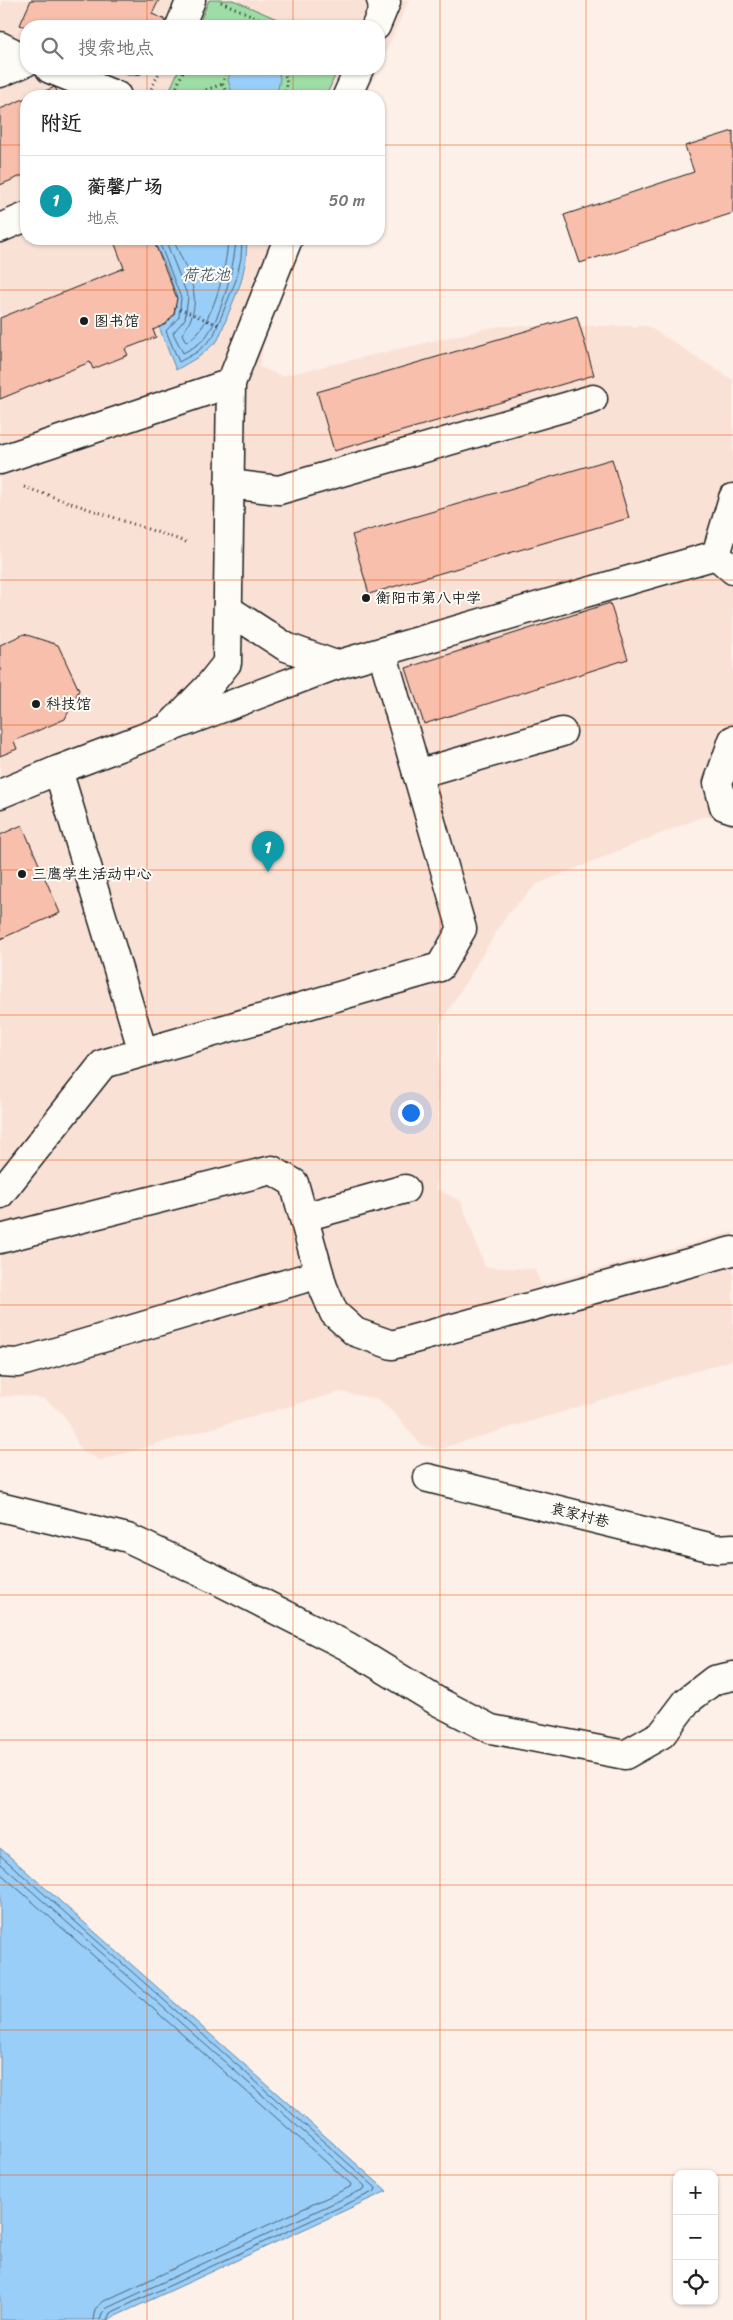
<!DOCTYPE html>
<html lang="zh">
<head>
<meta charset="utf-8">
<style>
  body { margin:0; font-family:Sriracha,"LXGW WenKai TC",sans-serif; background:#f6f6f6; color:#222 }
  .controls { position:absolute; right:15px; bottom:15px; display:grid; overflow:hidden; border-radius:10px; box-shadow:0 1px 4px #0004 }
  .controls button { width:45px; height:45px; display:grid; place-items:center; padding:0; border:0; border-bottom:1px solid #e0e0e0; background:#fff; color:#222; font:25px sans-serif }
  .you { position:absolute; left:410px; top:1112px; width:18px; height:18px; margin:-12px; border:4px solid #fff; border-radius:50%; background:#1a73e8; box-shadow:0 0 0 8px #1a73e833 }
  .badge { display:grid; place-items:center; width:32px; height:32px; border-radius:50%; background:#1a73e8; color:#fff; font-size:16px; font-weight:700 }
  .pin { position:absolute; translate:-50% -41px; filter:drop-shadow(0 1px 2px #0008) }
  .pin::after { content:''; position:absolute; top:26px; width:18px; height:15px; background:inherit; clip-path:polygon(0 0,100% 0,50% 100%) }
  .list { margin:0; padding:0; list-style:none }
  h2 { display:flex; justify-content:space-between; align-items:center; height:65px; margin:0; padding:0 20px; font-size:21px }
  h2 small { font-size:16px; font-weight:400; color:#767676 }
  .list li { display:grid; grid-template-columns:32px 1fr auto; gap:15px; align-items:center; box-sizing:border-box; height:90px; padding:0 20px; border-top:1px solid #e0e0e0 }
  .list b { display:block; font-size:19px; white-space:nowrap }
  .list p { margin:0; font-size:16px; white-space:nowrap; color:#767676 }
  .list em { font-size:16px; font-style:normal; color:#767676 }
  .icon { flex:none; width:28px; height:28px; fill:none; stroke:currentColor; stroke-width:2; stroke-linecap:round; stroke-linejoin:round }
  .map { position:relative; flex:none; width:733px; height:2320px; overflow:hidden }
  .search { position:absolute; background:#fff; box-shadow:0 1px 4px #0004; left:20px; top:20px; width:365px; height:55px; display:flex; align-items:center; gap:12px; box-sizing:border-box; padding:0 18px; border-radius:20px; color:#767676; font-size:19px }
  .panel { position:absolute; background:#fff; box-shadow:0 1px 4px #0004; left:20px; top:90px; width:365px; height:155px; border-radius:20px }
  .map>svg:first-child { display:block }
  .built { fill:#fae1d6 }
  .green { fill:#9edda5; stroke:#5d7c60 }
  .water { fill:#99cef8; stroke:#6787a0 }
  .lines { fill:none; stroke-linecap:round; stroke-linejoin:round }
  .shore { stroke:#4e6374; stroke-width:1 }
  .building { fill:#f7bfac; stroke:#1c1c1c }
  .minor-casing { stroke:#1c1c1c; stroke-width:31 }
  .path { stroke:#1c1c1c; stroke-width:3; stroke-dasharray:1 4; stroke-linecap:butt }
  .minor { stroke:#fdfcf7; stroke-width:28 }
  .grid { fill:none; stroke:#e8590c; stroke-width:1; stroke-opacity:0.55 }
  .poi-dot { fill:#1c1c1c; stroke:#fdfcf7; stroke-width:2 }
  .labels { text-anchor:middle; stroke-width:4; stroke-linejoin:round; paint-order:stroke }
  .poi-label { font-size:15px; fill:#1c1c1c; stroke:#fdfcf7; text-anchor:start }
  .street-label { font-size:15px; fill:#1c1c1c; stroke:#fdfcf7 }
  .water-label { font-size:16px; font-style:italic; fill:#485a69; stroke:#fdfcf7 }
</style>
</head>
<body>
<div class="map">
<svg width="733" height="2320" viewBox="0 0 733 2320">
  <rect width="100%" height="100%" fill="#fcf0e8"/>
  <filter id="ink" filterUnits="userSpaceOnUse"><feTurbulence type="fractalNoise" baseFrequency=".02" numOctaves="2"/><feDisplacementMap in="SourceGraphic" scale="10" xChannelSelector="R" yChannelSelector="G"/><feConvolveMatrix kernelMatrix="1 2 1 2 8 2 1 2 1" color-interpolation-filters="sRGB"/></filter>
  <g filter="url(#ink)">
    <polygon class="built" points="4,0 409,0 379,67 379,26 26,26 26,69 378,69 366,96 26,96 26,239 302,239 266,331 259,367 282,376 498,326 648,326 733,380 733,824 704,816 537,884 507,915 440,1024 436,1189 461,1201 485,1267 535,1269 541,1285 733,1232 733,1360 439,1449 421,1445 394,1413 378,1399 340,1392 100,1460 81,1451 64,1415 45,1399 20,1395 0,1397 0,8"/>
    <g class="green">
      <polygon points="209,0 233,0 293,26 198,26"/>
      <polygon points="179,69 338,69 326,96 167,96"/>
    </g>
    <g class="water">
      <polygon points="232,69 277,69 280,78 277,95 233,96 228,80"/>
      <path d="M153 239H247L246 259 241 282 218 340 200 356 176 370 159 327C194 311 163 264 153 239Z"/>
      <polygon points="0,1848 387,2191 107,2320 0,2320"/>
    </g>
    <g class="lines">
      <g class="shore">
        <polyline points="158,239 181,298 179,317 166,331 179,362 197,352 213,337 236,280 241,258 242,239"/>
        <path d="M165 239 188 297 185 319 173 333 183 353C191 349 202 343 207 335 222 315 235 263 236 239"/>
        <path d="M173 239C187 273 208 300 182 334L186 342C213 329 227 266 228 239"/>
        <polyline points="0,1855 376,2188 375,2191 110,2313 107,2320"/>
        <polyline points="0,1863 365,2186 364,2189 107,2308 102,2313 100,2320"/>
        <polyline points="0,1873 351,2184 350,2187 104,2301 95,2309 93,2320"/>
      </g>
    </g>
    <g class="building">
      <polygon points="31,0 159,0 152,14 164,19 165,26 26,27 20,25"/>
      <polygon points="120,69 143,69 141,74 135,75 127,75"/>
      <polygon points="55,87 59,96 32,96"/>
      <polygon points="26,98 26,174 0,185 0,109"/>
      <polygon points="733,131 733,213 580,263 564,215 694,172 685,146"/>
      <polygon points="113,239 153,239 177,298 174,314 166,324 153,330 156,337 125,349 128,355 93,369 90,362 0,399 0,318 124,268"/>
      <polygon points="577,316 594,375 334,451 317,392"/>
      <polygon points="612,459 629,518 369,594 352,535"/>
      <polygon points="610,603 628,659 424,724 406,668"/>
      <polygon points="24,634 58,645 79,690 65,719 14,741 17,749 0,756 0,645"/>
      <polygon points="22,825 60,913 0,939 0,835"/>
    </g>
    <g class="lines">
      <g class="minor-casing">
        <g id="minor">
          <polyline points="180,26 191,0"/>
          <polyline points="376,26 386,2 381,0"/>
          <polyline points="0,46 26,59"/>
          <polyline points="50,69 117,96"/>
          <polyline points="0,73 26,62"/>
          <polyline points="347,96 359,69"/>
          <polyline points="0,228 26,217"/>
          <polyline points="0,460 231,383"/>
          <polyline points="229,484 279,490 593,399"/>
          <polyline points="716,555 733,498"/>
          <polyline points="716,555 733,570"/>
          <polyline points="229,610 286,647 336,665 716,555"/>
          <polyline points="168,728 208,687 227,663 231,383 288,239"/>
          <polyline points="733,740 718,783 724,806 733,809"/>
          <polyline points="58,770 143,1052"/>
          <polyline points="417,774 562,732"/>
          <polyline points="0,794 58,770 336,665"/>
          <polyline points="0,1194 103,1064 440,967 462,929 382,652"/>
          <polyline points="304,1217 405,1189"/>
          <polyline points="0,1239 272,1170 294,1183 323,1287 334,1313 355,1332 392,1345 732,1251"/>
          <polyline points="0,1362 18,1363 319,1274"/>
          <polyline points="428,1478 717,1549 733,1548"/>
          <polyline points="0,1507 128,1538 215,1579 347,1646 437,1701 491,1729 625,1755 662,1734 687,1701 714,1680 733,1676"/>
        </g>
      </g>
      <g class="path">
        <polyline points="221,2 276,26"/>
        <polyline points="226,69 223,84 227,96"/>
        <polyline points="149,93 161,69"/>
        <polyline points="173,96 184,69"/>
        <polyline points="187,96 223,84"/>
        <polyline points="283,96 287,84 284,69"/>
        <polyline points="175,307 221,326"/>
        <polyline points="24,487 189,543"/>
      </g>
      <use href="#minor" class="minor"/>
    </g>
  </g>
  <path class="grid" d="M147 0V26M293 0V26M440 0V2320M586 0V2320M147 69V96M293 69V96M0 145H26M379 145H733M147 239V2320M293 239V2320M0 290H733M0 435H733M0 580H733M0 725H733M0 870H733M0 1015H733M0 1160H733M0 1305H733M0 1450H733M0 1595H733M0 1740H733M0 1885H733M0 2030H733M0 2175H677M714 2175H733"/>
  <g class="poi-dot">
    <circle cx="84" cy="321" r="5"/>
    <circle cx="366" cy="598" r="5"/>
    <circle cx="36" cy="704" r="5"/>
    <circle cx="22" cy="874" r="5"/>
  </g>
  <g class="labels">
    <g class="poi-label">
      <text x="94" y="326">图书馆</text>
      <text x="376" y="603">衡阳市第八中学</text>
      <text x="46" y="709">科技馆</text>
      <text x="32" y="879">三鹰学生活动中心</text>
    </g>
    <g class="street-label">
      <text transform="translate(580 1515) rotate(14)" y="5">袁家村巷</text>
    </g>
    <g class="water-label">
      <text x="206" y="280">荷花池</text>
    </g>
  </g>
</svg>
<div class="controls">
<button>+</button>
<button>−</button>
<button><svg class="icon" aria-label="locate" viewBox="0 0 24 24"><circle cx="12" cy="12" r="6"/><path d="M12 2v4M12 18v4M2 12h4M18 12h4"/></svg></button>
</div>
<div class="you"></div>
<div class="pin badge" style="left:268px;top:872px;background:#0f9aa8">1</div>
<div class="search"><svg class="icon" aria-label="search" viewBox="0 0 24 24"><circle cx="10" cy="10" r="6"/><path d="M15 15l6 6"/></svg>搜索地点</div>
<section class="panel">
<h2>附近<small></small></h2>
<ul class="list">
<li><span class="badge" style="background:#0f9aa8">1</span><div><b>蘅馨广场</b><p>地点</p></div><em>50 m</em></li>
</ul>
</section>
</div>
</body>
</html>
